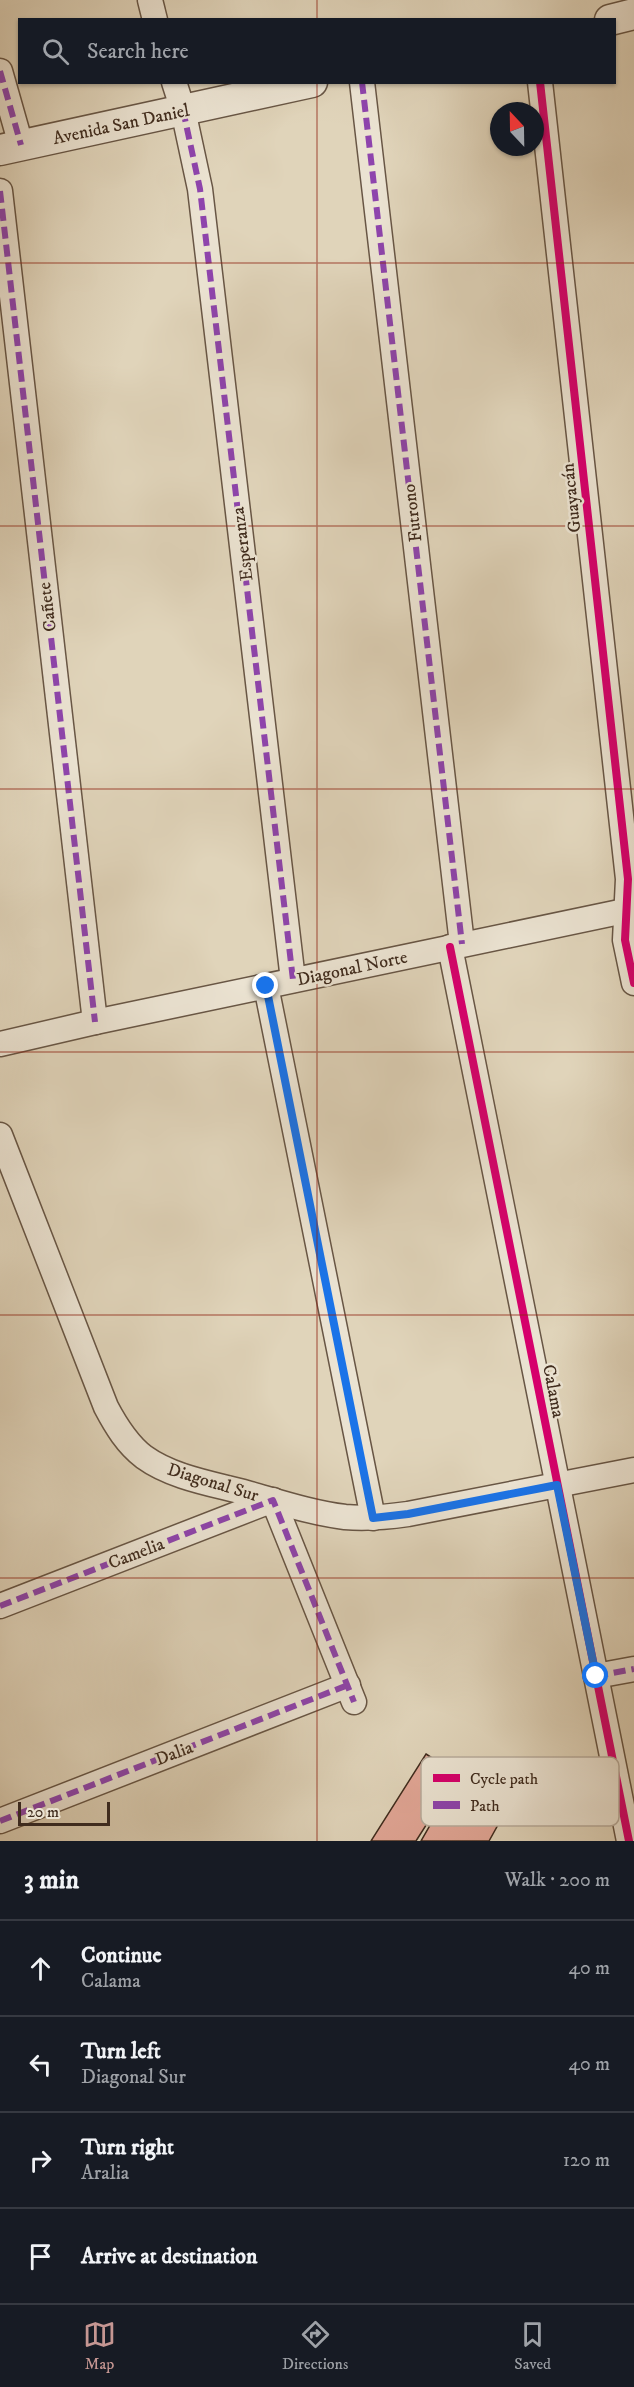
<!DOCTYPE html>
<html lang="en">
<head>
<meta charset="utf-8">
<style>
  body { margin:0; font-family:"IM FELL DW Pica",serif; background:#20242c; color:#f1f3f6 }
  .compass { position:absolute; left:490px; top:102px; width:54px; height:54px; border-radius:50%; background:#171b24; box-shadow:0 2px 4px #0004; rotate:338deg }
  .scale { position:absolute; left:18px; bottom:15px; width:92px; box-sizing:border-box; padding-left:6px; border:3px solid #402c1e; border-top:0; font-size:16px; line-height:21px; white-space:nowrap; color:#402c1e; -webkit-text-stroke:4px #ebe3d2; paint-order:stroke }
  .stop { position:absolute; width:18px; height:18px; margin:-14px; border:4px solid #1a73e8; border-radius:50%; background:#fff }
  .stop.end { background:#1a73e8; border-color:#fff; box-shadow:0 2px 6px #0008 }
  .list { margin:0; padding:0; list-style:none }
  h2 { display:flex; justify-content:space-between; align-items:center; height:78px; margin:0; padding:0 24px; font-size:26px }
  h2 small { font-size:20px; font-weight:400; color:#9ea1a6 }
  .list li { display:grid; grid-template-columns:39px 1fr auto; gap:18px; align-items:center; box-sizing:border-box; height:96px; padding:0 24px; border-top:2px solid #363941 }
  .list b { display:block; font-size:22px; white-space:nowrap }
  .list p { margin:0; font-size:20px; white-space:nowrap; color:#9ea1a6 }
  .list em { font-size:20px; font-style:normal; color:#9ea1a6 }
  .icon { flex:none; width:33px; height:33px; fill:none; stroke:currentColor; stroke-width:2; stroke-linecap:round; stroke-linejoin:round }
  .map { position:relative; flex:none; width:634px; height:1841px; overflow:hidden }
  .search { position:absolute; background:#171b24; box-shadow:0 2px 4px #0004; left:18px; right:18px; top:18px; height:66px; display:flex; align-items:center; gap:15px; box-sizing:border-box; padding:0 21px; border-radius:0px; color:#9ea1a6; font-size:22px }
  .sheet { height:462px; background:#171b24 }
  nav { display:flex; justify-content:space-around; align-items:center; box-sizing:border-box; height:84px; border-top:2px solid #363941; background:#171b24; font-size:16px; color:#9ea1a6 }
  nav a { display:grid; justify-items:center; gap:3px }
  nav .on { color:#c59692 }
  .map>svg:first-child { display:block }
  .building { fill:#e1a696; stroke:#402c1e; stroke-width:1.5 }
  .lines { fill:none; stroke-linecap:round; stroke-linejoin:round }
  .minor-casing { stroke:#685645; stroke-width:27 }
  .tertiary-casing { stroke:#685645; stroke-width:33 }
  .minor { stroke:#ebe3d2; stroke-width:24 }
  .tertiary { stroke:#ebe3d2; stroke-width:30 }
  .quiet { stroke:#8e44ad; stroke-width:6; stroke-dasharray:12 6; stroke-linecap:butt }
  .cycleway-casing { stroke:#ebe3d2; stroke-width:11 }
  .cycleway { stroke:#d6006c; stroke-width:8 }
  .route { stroke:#1a73e8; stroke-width:8 }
  .grid { fill:none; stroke:#8f2418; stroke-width:1.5; stroke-opacity:0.55 }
  .labels { text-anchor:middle; stroke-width:5; stroke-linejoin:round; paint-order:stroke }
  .street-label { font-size:18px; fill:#402c1e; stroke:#ebe3d2 }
  .key { fill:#ebe3d2; stroke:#b8ac9c; stroke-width:1.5 }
  .key-label { font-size:16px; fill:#402c1e }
</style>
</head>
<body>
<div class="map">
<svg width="634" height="1841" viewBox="0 0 634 1841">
  <rect width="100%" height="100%" fill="#e0d4ba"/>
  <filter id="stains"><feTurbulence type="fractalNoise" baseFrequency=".00333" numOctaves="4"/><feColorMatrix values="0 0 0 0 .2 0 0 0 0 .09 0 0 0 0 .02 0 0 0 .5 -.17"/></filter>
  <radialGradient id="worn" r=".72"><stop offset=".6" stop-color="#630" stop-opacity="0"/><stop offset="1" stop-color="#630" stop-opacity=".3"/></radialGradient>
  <g class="building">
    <polygon points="426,1754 458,1775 416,1841 371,1841"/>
    <polygon points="448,1794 499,1823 489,1841 421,1841"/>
  </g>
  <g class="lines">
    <g class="minor-casing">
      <g id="minor">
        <polyline points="150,0 155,20"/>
        <polyline points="0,71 21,145"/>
        <polyline points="174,82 183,110 200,189 293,980"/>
        <polyline points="362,82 462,944"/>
        <polyline points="540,82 628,879 625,940 634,983"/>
        <polyline points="0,191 95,1022"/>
        <polyline points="450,947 629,1841"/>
        <polyline points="266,986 373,1518"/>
        <polyline points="0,1044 95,1022 634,909"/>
        <path d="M0 1135 106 1407C116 1426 127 1444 144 1457 173 1478 214 1484 247 1493 279 1502 312 1513 345 1517 367 1519 387 1517 408 1514L634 1470"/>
        <polyline points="0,1606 273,1500 354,1702"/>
        <polyline points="596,1676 634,1669"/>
        <polyline points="0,1821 348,1685"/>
      </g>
    </g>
    <g class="tertiary-casing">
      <g id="tertiary">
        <polyline points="610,20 634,14"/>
        <polyline points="0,150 312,82"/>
      </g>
    </g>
    <use href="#minor" class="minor"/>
    <use href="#tertiary" class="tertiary"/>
    <g class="quiet">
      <polyline points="0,71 21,145"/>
      <polyline points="362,82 462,944"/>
      <polyline points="183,110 200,189 293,980"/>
      <polyline points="0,191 95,1022"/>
      <polyline points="266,986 373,1518"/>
      <polyline points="0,1606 273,1500 354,1702"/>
      <polyline points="596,1676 634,1669"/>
      <polyline points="0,1821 348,1685"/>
    </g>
    <g class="cycleway-casing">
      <g id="cycleway">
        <polyline points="540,82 628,879 625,940 634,983"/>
        <polyline points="450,947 629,1841"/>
      </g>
    </g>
    <use href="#cycleway" class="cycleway"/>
  </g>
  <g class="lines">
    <polyline class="route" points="266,986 373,1518 408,1514 557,1485 596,1676"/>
  </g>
  <path class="grid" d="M317 0V20M317 82V1841M0 263H634M0 526H634M0 789H634M0 1052H634M0 1315H634M0 1578H634"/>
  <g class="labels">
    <g class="street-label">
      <text transform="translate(121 124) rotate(-12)" y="6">Avenida San Daniel</text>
      <text transform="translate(571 498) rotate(-96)" y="6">Guayacán</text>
      <text transform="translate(412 513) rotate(-97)" y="6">Futrono</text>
      <text transform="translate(242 544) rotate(-97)" y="6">Esperanza</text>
      <text transform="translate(47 607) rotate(-97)" y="6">Cañete</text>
      <text transform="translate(352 968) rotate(-12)" y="6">Diagonal Norte</text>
      <text transform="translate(554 1391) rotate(79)" y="6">Calama</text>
      <text transform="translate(213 1482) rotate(17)" y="6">Diagonal Sur</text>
      <text transform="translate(136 1553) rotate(-21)" y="6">Camelia</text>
      <text transform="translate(174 1753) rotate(-21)" y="6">Dalia</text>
    </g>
  </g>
  <rect x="421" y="1757" width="198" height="69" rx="9" class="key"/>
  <rect x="433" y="1774" width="27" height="8" fill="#d6006c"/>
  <rect x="433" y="1801" width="27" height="8" fill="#8e44ad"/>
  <g class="key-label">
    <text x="470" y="1784">Cycle path</text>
    <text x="470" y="1811">Path</text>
  </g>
  <rect width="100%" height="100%" filter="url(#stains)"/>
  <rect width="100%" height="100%" fill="url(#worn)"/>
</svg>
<svg class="compass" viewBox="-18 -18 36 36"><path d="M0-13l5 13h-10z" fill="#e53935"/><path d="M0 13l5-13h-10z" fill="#9ea1a6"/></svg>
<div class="scale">20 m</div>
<div class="stop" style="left:596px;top:1676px"></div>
<div class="stop end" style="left:266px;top:986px"></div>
<div class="search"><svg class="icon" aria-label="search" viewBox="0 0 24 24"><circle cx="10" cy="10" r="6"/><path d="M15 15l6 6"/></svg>Search here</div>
</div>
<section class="sheet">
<h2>3 min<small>Walk · 200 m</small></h2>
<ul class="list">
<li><svg class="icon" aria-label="ahead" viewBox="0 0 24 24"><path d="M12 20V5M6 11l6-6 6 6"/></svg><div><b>Continue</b><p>Calama</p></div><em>40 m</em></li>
<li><svg class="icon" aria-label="left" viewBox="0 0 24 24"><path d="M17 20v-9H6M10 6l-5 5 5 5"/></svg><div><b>Turn left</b><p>Diagonal Sur</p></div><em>40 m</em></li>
<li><svg class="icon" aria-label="right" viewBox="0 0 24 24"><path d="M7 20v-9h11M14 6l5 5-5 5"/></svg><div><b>Turn right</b><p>Aralia</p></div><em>120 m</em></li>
<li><svg class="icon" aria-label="arrive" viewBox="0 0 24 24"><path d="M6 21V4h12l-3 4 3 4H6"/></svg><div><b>Arrive at destination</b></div></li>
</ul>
</section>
<nav>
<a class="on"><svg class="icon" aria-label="map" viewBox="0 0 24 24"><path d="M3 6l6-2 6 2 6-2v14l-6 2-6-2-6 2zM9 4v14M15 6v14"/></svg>Map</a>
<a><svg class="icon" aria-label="directions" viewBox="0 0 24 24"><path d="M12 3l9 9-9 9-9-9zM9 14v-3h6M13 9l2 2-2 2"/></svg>Directions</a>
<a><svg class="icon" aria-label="saved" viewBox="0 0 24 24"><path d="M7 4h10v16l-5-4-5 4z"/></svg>Saved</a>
</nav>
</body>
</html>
